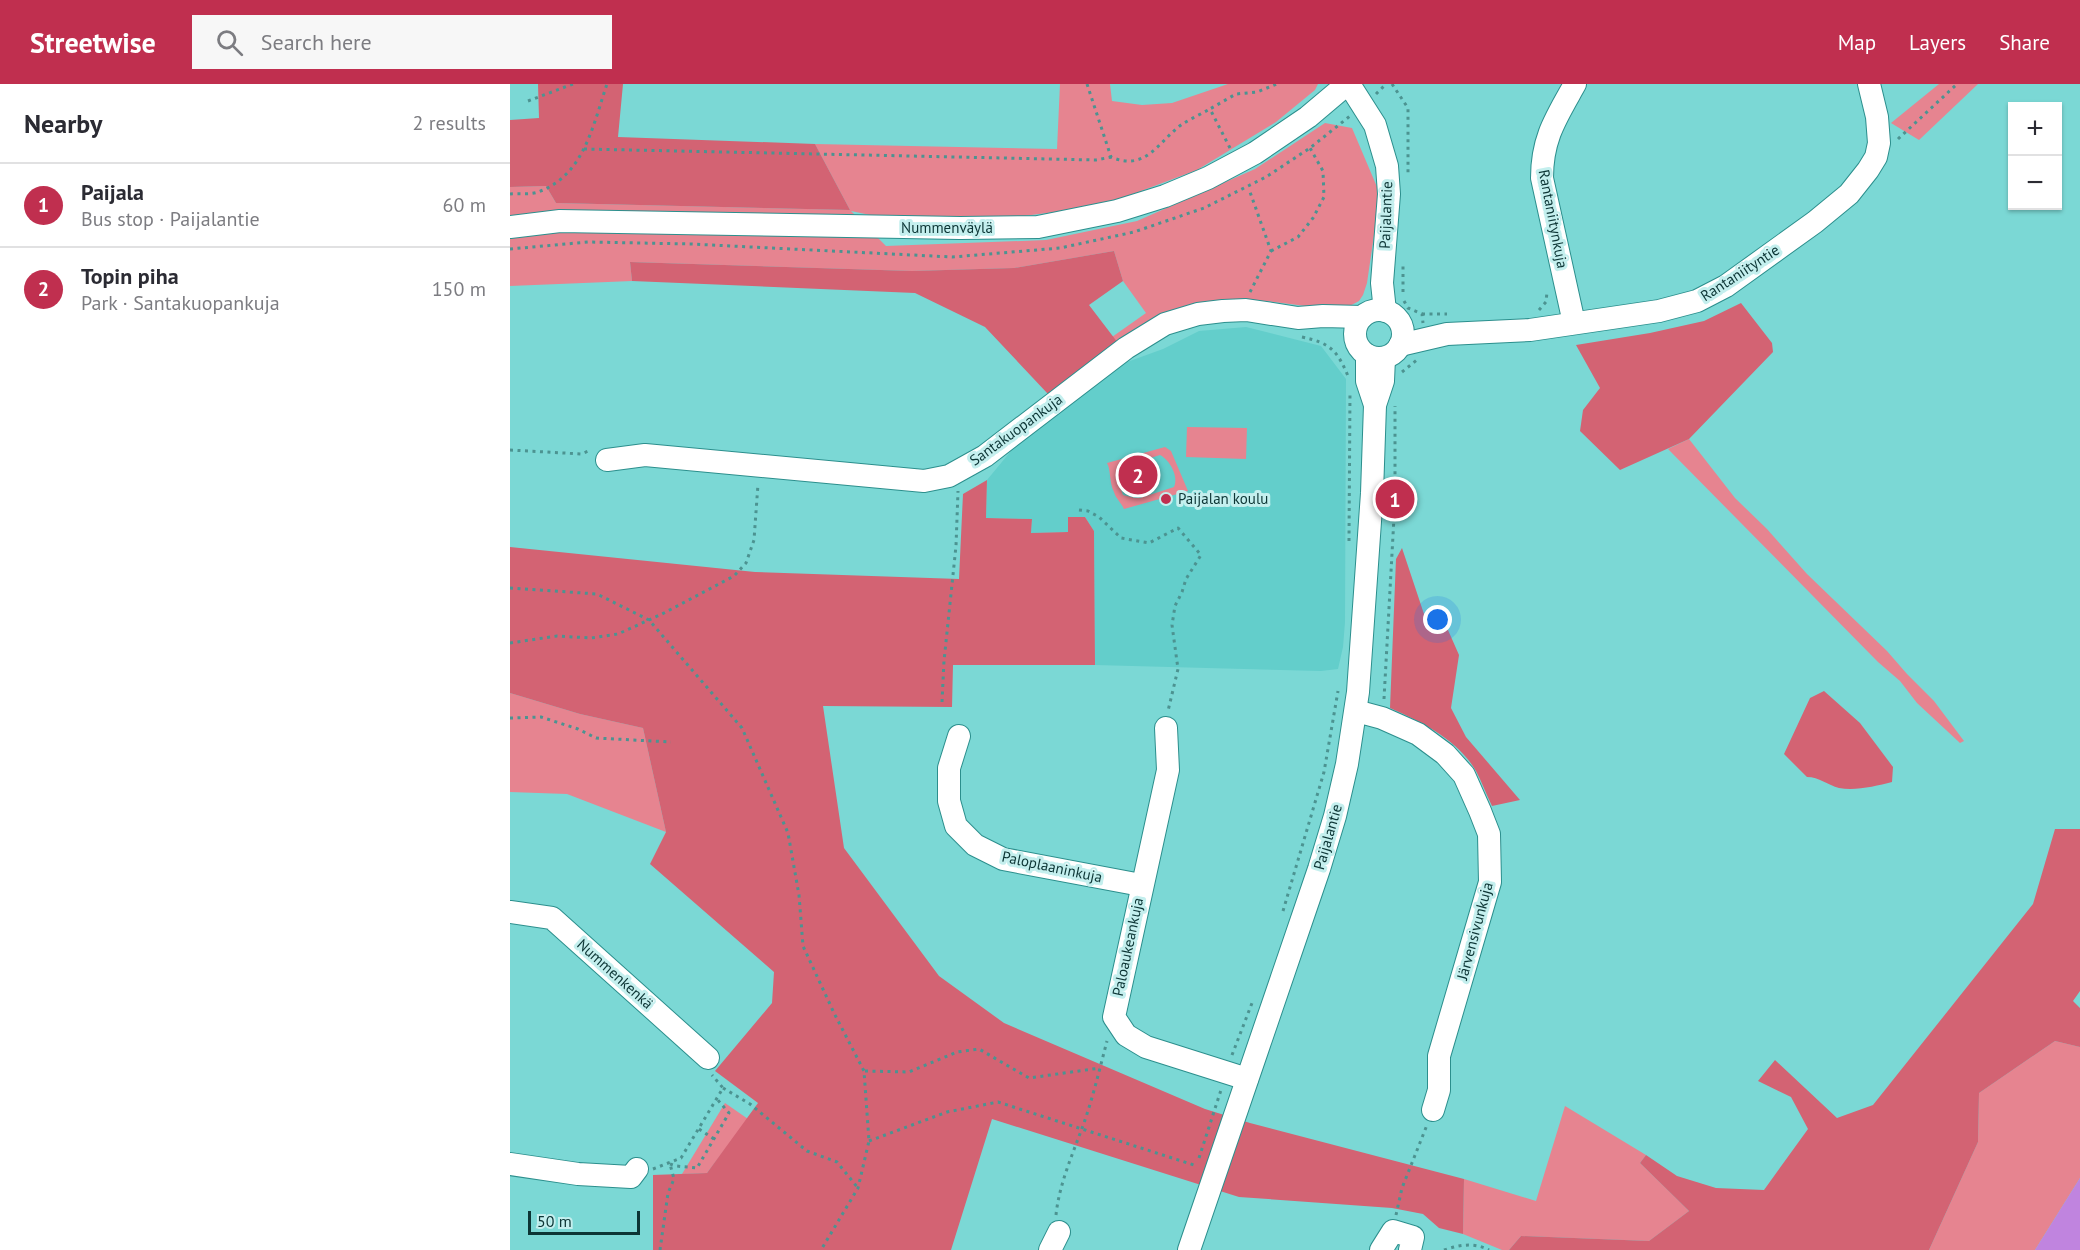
<!DOCTYPE html>
<html lang="en">
<head>
<meta charset="utf-8">
<style>
  body { margin:0; font-family:"PT Sans",sans-serif; background:#f7f7f7; color:#2b2b33 }
  .controls { position:absolute; right:18px; top:18px; display:grid; overflow:hidden; border-radius:0px; box-shadow:0 2px 4px #0004 }
  .controls button { width:54px; height:54px; display:grid; place-items:center; padding:0; border:0; border-bottom:2px solid #e1e1e2; background:#fff; color:#2b2b33; font:30px sans-serif }
  .scale { position:absolute; left:18px; bottom:15px; width:112px; box-sizing:border-box; padding-left:6px; border:3px solid #0c3535; border-top:0; font-size:16px; line-height:21px; white-space:nowrap; color:#0c3535; -webkit-text-stroke:4px #c4efee; paint-order:stroke }
  .you { position:absolute; left:928px; top:536px; width:21px; height:21px; margin:-15px; border:4px solid #fff; border-radius:50%; background:#1a73e8; box-shadow:0 0 0 9px #1a73e833 }
  .badge { display:grid; place-items:center; width:39px; height:39px; border-radius:50%; background:#c02f4f; color:#fff; font-size:20px; font-weight:700 }
  .pin { position:absolute; translate:-50% -50%; border:3px solid #fff; box-shadow:0 2px 6px #0006 }
  .list { margin:0; padding:0; list-style:none }
  h2 { display:flex; justify-content:space-between; align-items:center; height:78px; margin:0; padding:0 24px; font-size:26px }
  h2 small { font-size:20px; font-weight:400; color:#7c7c81 }
  .list li { display:grid; grid-template-columns:39px 1fr auto; gap:18px; align-items:center; box-sizing:border-box; height:84px; padding:0 24px; border-top:2px solid #e1e1e2 }
  .list b { display:block; font-size:22px; white-space:nowrap }
  .list p { margin:0; font-size:20px; white-space:nowrap; color:#7c7c81 }
  .list em { font-size:20px; font-style:normal; color:#7c7c81 }
  .icon { flex:none; width:33px; height:33px; fill:none; stroke:currentColor; stroke-width:2; stroke-linecap:round; stroke-linejoin:round }
  .map { position:relative; flex:none; width:1570px; height:1166px; overflow:hidden }
  header { display:flex; align-items:center; gap:36px; box-sizing:border-box; height:84px; padding:0 30px; background:#c02f4f; color:#fff }
  header strong { font-size:28px }
  nav { display:flex; gap:33px; margin-inline-start:auto; font-size:21px }
  .search { width:420px; height:54px; background:#f7f7f7; display:flex; align-items:center; gap:15px; box-sizing:border-box; padding:0 21px; border-radius:0px; color:#7c7c81; font-size:22px }
  main { display:flex }
  aside { flex:1; background:#fff }
  .map>svg:first-child { display:block }
  .built { fill:#63cecb }
  .green { fill:#e68490; fill-rule:evenodd }
  .forest { fill:#d36373 }
  .water { fill:#c084df }
  .lines { fill:none; stroke-linecap:round; stroke-linejoin:round }
  .minor-casing { stroke:#2c8f8d; stroke-width:24 }
  .path { stroke:#4c9391; stroke-width:3; stroke-dasharray:3 4.5; stroke-linecap:butt }
  .minor { stroke:#fff; stroke-width:22 }
  .poi-dot { fill:#c02f4f; stroke:#c4efee; stroke-width:2 }
  .labels { text-anchor:middle; stroke-width:6; stroke-linejoin:round; paint-order:stroke }
  .street-label { font-size:15px; fill:#0c3535; stroke:#c4efee }
  .poi-label { font-size:15px; fill:#0c3535; stroke:#c4efee; text-anchor:start }
</style>
</head>
<body>
<header>
<strong>Streetwise</strong>
<div class="search"><svg class="icon" aria-label="search" viewBox="0 0 24 24"><circle cx="10" cy="10" r="6"/><path d="M15 15l6 6"/></svg>Search here</div>
<nav><a>Map</a><a>Layers</a><a>Share</a></nav>
</header>
<main>
<aside>
<h2>Nearby<small>2 results</small></h2>
<ul class="list">
<li><span class="badge">1</span><div><b>Paijala</b><p>Bus stop · Paijalantie</p></div><em>60 m</em></li>
<li><span class="badge">2</span><div><b>Topin piha</b><p>Park · Santakuopankuja</p></div><em>150 m</em></li>
</ul>
</aside>
<div class="map">
<svg width="1570" height="1166" viewBox="0 0 1570 1166">
  <rect width="100%" height="100%" fill="#7bd8d5"/>
  <polygon class="built" points="736,243 811,262 836,295 835,538 833,563 828,585 811,587 585,581 584,447 575,433 558,433 559,448 521,449 522,435 476,434 477,396 510,356 606,282 653,265 689,247"/>
  <g class="green">
    <polygon points="550,0 600,0 602,17 632,21 662,19 718,0 808,0 805,6 766,38 687,86 591,122 499,134 384,136 341,127 376,162 536,156 627,137 745,85 815,39 842,44 870,110 857,199 853,211 849,217 836,224 827,226 757,217 725,216 608,259 602,253 636,229 613,197 604,167 504,184 402,187 120,178 122,197 0,202 0,103 36,102 46,119 340,126 305,60 547,65"/>
    <polygon points="1429,0 1468,0 1409,56 1381,39"/>
    <polygon points="677,343 737,344 736,375 676,373"/>
    <polygon points="1179,355 1225,414 1257,445 1297,490 1377,567 1397,590 1424,617 1454,657 1450,659 1407,619 1390,597 1368,578 1158,365"/>
    <path d="M655 363 661 367 678 407 614 425C611 418 606 415 604 408 599 398 601 386 597 379ZM650 371C660 376 669 393 664 403L630 414H625L613 411 606 391 607 385 614 407 649 398 642 374 631 377Z"/>
    <polygon points="0,609 70,630 133,644 156,748 57,710 0,708"/>
    <polygon points="1545,957 1570,963 1570,1094 1525,1166 1419,1166 1468,1058 1469,1009"/>
    <polygon points="215,1019 238,1035 197,1089 172,1090"/>
    <polygon points="1055,1022 1136,1071 1130,1079 1179,1127 1139,1157 1011,1152 999,1166 992,1166 953,1150 954,1095 1026,1117"/>
  </g>
  <g class="forest">
    <polygon points="28,0 113,0 108,53 305,60 340,126 46,119 36,102 0,103 0,36 29,34"/>
    <polygon points="604,167 613,197 579,221 608,259 538,310 475,243 405,209 122,197 120,178 402,187 504,184"/>
    <polygon points="1231,219 1262,259 1263,268 1179,355 1110,386 1070,347 1073,326 1090,304 1066,261 1140,249 1194,237"/>
    <polygon points="477,396 476,434 522,435 521,449 558,448 558,433 575,433 584,447 585,581 443,581 442,623 313,622 334,764 429,892 494,939 695,1025 740,1039 954,1095 953,1150 929,1144 913,1130 882,1124 729,1113 482,1035 441,1166 143,1166 143,1091 197,1089 248,1019 205,987 262,919 264,888 140,780 156,748 133,644 70,630 0,609 0,463 245,488 449,495 453,410"/>
    <path d="M892 464 916 536 938 546 949 571 941 624 956 653 1010 716 982 722C976 710 972 698 966 687 948 656 912 638 880 624L886 475Z"/>
    <path d="M1314 607 1350 639 1383 683 1382 698C1366 702 1346 707 1329 704 1318 701 1309 693 1297 693L1274 670 1300 614Z"/>
    <polygon points="1545,745 1570,745 1570,907 1563,917 1570,924 1570,963 1545,957 1469,1009 1468,1058 1419,1166 999,1166 1011,1152 1139,1157 1179,1127 1130,1079 1136,1071 1167,1092 1206,1104 1254,1106 1298,1045 1281,1013 1248,997 1265,976 1327,1034 1363,1021 1523,820"/>
  </g>
  <polygon class="water" points="1570,1094 1570,1166 1525,1166"/>
  <g class="lines">
    <g class="minor-casing">
      <g id="minor">
        <polyline points="839,0 865,41 877,82 879,110 872,199 875,227"/>
        <polyline points="0,143 50,137 450,144 528,143 607,127 655,112 698,94 745,69 798,33 837,0"/>
        <circle cx="869" cy="250" r="24"/>
        <path d="M1064 239 1032 94C1032 54 1046 34 1065 0"/>
        <polyline points="890,261 937,250 1020,246 1149,227 1187,217 1216,202 1305,138 1339,110 1358,86 1366,73 1369,59 1367,33 1359,0"/>
        <polyline points="857,271 857,297 865,321"/>
        <polyline points="97,376 135,371 414,397 439,392 475,372 616,264 655,240 688,230 713,227 736,226 788,234 813,232 852,233"/>
        <polyline points="846,627 872,634 908,650 935,670 954,691 970,727 979,750 980,798 929,972 929,1006 923,1026"/>
        <polyline points="656,644 658,686 604,933 616,951 636,963 737,995"/>
        <polyline points="449,652 439,684 439,717 446,742 465,761 493,775 631,801"/>
        <polyline points="0,828 42,834 198,974"/>
        <polyline points="0,1080 68,1090 121,1093 127,1085"/>
        <polyline points="540,1166 549,1148"/>
        <polyline points="679,1166 809,785 825,732 837,680 848,608 862,409 865,321 873,297 874,274"/>
        <polyline points="871,1166 883,1147 903,1153 900,1166"/>
      </g>
    </g>
    <g class="path">
      <path d="M577 0 601 73C636 88 648 58 671 41 680 35 691 30 700 25"/>
      <polyline points="882,0 898,24 898,91"/>
      <polyline points="866,10 876,0"/>
      <polyline points="18,17 63,0"/>
      <polyline points="1388,55 1447,0"/>
      <polyline points="720,64 700,25 726,10 747,8 767,0"/>
      <polyline points="74,65 586,76 601,73"/>
      <path d="M0 110C8 109 20 111 28 108 74 92 83 41 97 0"/>
      <polyline points="0,165 78,158 182,160 442,173 550,164 624,148 694,124 756,93 800,64 840,32"/>
      <polyline points="761,167 788,153 803,134 814,113 813,87 800,64"/>
      <polyline points="740,208 761,167 740,108"/>
      <polyline points="893,208 893,181"/>
      <polyline points="894,217 898,224 912,230 913,239"/>
      <polyline points="1029,226 1036,218 1037,208"/>
      <polyline points="912,230 937,230"/>
      <path d="M792 253C820 259 827 266 838 292"/>
      <polyline points="892,288 908,275"/>
      <polyline points="0,366 71,370 81,366"/>
      <polyline points="569,426 578,427 589,433 611,454 639,459 668,444 691,471 676,495 672,508 665,522 662,541 668,585 658,627"/>
      <polyline points="839,457 840,307"/>
      <polyline points="0,504 87,510 139,536 232,644 278,749 289,811 293,862 324,929 354,987 359,1057 348,1104 311,1166"/>
      <polyline points="0,559 47,552 81,554 108,550 152,530 224,492 236,479 244,456 248,400"/>
      <polyline points="874,615 885,415 885,322"/>
      <polyline points="432,618 434,577 446,462 448,407"/>
      <polyline points="0,634 31,633 68,645 86,654 161,658"/>
      <polyline points="773,827 814,688 828,607"/>
      <polyline points="722,971 742,919"/>
      <polyline points="355,987 399,988 447,968 469,965 519,994 590,984"/>
      <polyline points="213,1004 240,1020 297,1067 327,1078 348,1104"/>
      <polyline points="189,1045 204,1055"/>
      <polyline points="359,1057 437,1028 488,1018 687,1082"/>
      <polyline points="689,1074 711,1006"/>
      <polyline points="160,1080 166,1082 187,1084 219,1029 207,1015"/>
      <polyline points="143,1085 171,1074 213,1004 202,991"/>
      <path d="M546 1131C549 1102 561 1074 571 1047 582 1018 589 987 597 957"/>
      <polyline points="886,1131 892,1104 917,1041"/>
      <polyline points="150,1166 158,1109 164,1095 160,1080"/>
      <path d="M934 1166C949 1161 964 1158 979 1166"/>
    </g>
    <use href="#minor" class="minor"/>
  </g>
  <circle class="poi-dot" cx="656" cy="415" r="6"/>
  <g class="labels">
    <g class="street-label">
      <text transform="translate(876 131) rotate(-88)" y="5">Paijalantie</text>
      <text transform="translate(1043 135) rotate(79)" y="5">Rantaniitynkuja</text>
      <text x="437" y="149">Nummenväylä</text>
      <text transform="translate(1230 189) rotate(-33)" y="5">Rantaniityntie</text>
      <text transform="translate(506 346) rotate(-36)" y="5">Santakuopankuja</text>
      <text transform="translate(818 753) rotate(-74)" y="5">Paijalantie</text>
      <text transform="translate(542 783) rotate(12)" y="5">Paloplaaninkuja</text>
      <text transform="translate(965 847) rotate(-75)" y="5">Järvensivunkuja</text>
      <text transform="translate(618 863) rotate(-78)" y="5">Paloaukeankuja</text>
      <text transform="translate(105 890) rotate(42)" y="5">Nummenkenkä</text>
    </g>
    <g class="poi-label">
      <text x="668" y="420">Paijalan koulu</text>
    </g>
  </g>
</svg>
<div class="controls">
<button>+</button>
<button>−</button>
</div>
<div class="scale">50 m</div>
<div class="you"></div>
<div class="pin badge" style="left:885px;top:415px">1</div>
<div class="pin badge" style="left:628px;top:391px">2</div>
</div>
</main>
</body>
</html>
